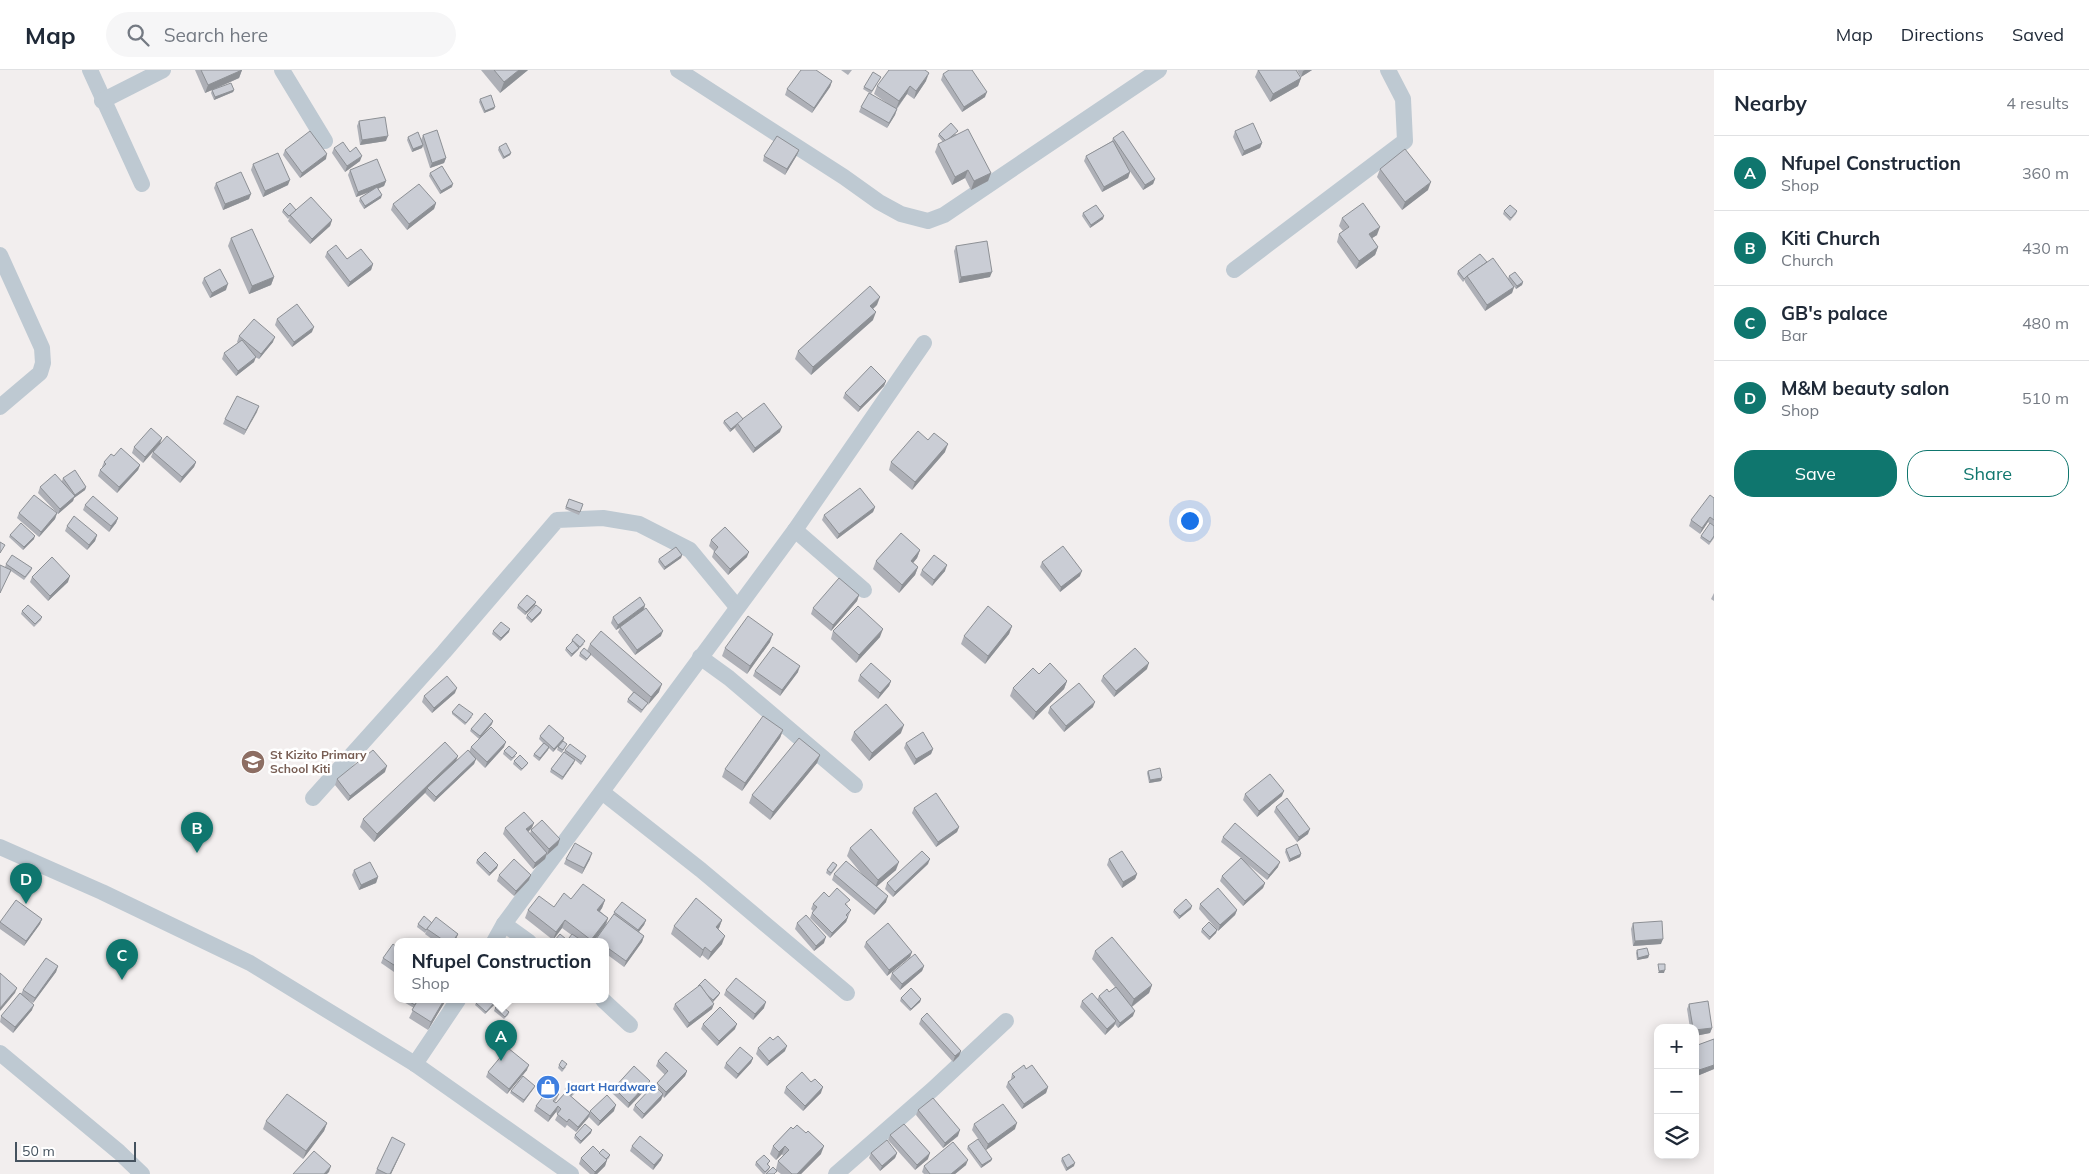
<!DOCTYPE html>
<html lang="en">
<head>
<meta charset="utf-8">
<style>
  body { margin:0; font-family:Mulish,sans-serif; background:#f6f6f7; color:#1f2937 }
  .controls { position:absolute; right:15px; bottom:15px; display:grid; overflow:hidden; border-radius:10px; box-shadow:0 2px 12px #0003 }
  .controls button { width:45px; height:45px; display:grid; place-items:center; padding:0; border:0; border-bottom:1px solid #e0e1e3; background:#fff; color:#1f2937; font:25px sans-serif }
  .scale { position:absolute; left:15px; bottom:12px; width:121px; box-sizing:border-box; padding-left:5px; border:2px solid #45525e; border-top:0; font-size:14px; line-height:18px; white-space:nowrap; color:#45525e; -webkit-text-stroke:4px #fff; paint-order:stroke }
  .you { position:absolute; left:1189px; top:450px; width:18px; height:18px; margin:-12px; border:4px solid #fff; border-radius:50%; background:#1a73e8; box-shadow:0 0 0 8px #1a73e833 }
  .badge { display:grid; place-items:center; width:32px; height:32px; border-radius:50%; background:#0f766e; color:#fff; font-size:16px; font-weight:700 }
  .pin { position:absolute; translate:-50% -41px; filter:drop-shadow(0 1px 2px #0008) }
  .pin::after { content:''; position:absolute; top:26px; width:18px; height:15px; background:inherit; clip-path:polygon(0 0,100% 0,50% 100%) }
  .popup { position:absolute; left:394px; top:868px; width:215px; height:65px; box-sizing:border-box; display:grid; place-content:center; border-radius:10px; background:#fff; filter:drop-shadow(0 1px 4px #0005); font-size:16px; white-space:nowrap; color:#747a83 }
  .popup b { font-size:19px; color:#1f2937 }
  .popup::after { content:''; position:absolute; left:50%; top:100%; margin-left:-10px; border:10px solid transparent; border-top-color:#fff }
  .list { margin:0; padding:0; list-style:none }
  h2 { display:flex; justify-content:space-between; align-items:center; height:65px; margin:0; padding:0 20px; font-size:21px }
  h2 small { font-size:16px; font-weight:400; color:#747a83 }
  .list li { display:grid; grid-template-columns:32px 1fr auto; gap:15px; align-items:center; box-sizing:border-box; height:75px; padding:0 20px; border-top:1px solid #e0e1e3 }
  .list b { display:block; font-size:19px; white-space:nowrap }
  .list p { margin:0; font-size:16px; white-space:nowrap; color:#747a83 }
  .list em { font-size:16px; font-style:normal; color:#747a83 }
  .actions { display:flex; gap:10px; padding:15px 20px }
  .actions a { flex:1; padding:11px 0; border:1px solid #0f766e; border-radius:20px; text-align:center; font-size:18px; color:#0f766e }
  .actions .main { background:#0f766e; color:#fff }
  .icon { flex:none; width:28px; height:28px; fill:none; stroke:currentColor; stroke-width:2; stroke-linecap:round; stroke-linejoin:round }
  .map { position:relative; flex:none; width:1714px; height:1104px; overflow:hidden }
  header { display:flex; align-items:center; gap:30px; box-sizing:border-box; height:70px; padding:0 25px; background:#fff; border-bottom:1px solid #e0e1e3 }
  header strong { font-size:24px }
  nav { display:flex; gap:28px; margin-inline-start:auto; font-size:18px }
  .search { width:350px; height:45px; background:#f6f6f7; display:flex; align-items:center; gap:12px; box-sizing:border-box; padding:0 18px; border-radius:28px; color:#747a83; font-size:19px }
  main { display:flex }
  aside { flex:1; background:#fff }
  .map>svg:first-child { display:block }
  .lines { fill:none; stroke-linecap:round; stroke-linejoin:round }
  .minor { stroke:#bec9d2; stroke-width:16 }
  .wall { fill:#aeb0b7 }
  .shaded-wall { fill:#8d9095 }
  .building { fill:#cacdd5; stroke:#8d9095 }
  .labels { text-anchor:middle; stroke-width:5; stroke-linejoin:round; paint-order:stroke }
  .education-label { font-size:12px; font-weight:bold; fill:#785e54; stroke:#fff; text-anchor:start }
  .shop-label { font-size:12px; font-weight:bold; fill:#366cbe; stroke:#fff; text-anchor:start }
</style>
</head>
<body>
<header>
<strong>Map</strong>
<div class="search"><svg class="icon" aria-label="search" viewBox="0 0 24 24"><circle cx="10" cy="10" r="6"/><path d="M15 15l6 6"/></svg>Search here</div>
<nav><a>Map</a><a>Directions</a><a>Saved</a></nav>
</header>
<main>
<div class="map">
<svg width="1714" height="1104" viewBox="0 0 1714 1104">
  <rect width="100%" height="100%" fill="#f2eeee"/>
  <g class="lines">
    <g class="minor">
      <polyline points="90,0 142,114"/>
      <polyline points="282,0 325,71"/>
      <polyline points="678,0 844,107 879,132 901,144 928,151 944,145 1159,0"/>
      <polyline points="102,31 163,0"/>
      <polyline points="0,185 42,278 43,293 40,303 0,337"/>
      <polyline points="1234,200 1405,71 1403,29 1388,0"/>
      <polyline points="795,460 864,520"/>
      <polyline points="700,587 729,608 855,715"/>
      <polyline points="602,722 701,800 847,923"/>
      <polyline points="313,728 444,582 557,450 603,448 639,454 690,480 737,537"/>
      <polyline points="0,777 102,822 250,893 415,994 571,1104"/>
      <polyline points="504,854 529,872"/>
      <polyline points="494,872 504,854 795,460 924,273"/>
      <polyline points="603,930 630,955"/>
      <polyline points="0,983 119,1082 142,1104"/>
      <polyline points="415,994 458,930"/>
      <polyline points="836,1104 932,1020 1006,951"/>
    </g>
  </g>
  <g class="wall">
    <polygon points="195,0 242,0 239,8 213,20 234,20 233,22 214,30 211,23 212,20 205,23"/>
    <polygon points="481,0 528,0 500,23"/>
    <polygon points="841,0 852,0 848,5"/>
    <polygon points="1258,0 1296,0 1301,8 1298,16 1270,32 1255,7"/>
    <polygon points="1297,0 1312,0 1301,7"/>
    <polygon points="943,4 985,27 962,42 941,10"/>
    <polygon points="881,7 871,24 863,19 864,17"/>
    <polygon points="832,11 830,17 812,43 785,25 787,19"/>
    <polygon points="926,11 914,29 907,24 897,39 895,45 887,58 859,42 861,37 891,36 874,24 877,16"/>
    <polygon points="480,29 494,39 484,43 479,32"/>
    <polygon points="359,51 386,71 360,75 357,56"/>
    <polygon points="1235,61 1262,73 1260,78 1242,86 1233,67"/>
    <polygon points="939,64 957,64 953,67 991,103 988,111 971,120 965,108 952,115 935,82 938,74 943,72 938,66"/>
    <polygon points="423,65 446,88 444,93 430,98 423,76 422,78 412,82 407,70 408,67 421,70"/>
    <polygon points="1113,68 1155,109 1153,114 1143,120 1127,97 1130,102 1128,108 1102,122 1084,91 1086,86 1112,71"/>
    <polygon points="499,77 511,83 510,85 503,89 498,80"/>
    <polygon points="334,78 350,82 360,91 345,102 332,83"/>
    <polygon points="285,80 326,89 300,108 283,85"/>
    <polygon points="799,80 797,85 785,105 763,91 764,86"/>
    <polygon points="253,94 288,115 263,127 251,100"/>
    <polygon points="1380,99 1428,120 1402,140 1377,107"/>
    <polygon points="350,100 386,111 384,116 378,119 381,128 364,139 359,131 360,128 370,122 356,127 348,105"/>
    <polygon points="430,103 452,117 440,124 429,106"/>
    <polygon points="216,113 249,129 223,140 214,118"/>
    <polygon points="436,133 434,139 407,160 391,140 393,134"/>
    <polygon points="283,140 296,140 332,150 330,156 310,174 288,151 290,147 288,149 282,142"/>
    <polygon points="1504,141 1517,141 1516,144 1510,151 1503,144"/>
    <polygon points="1083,143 1103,149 1090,158 1082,146"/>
    <polygon points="1342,148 1377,165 1372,168 1378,177 1375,185 1356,199 1337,172 1339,164 1343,161 1339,156"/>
    <polygon points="231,168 274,207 271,215 249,224 228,176"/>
    <polygon points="956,176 990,207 959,213 954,181"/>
    <polygon points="327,182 347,189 373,194 371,200 348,217 325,187"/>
    <polygon points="1487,192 1514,217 1512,223 1485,241 1465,212 1465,210 1463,212 1457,204 1458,201"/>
    <polygon points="1509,206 1523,212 1522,215 1516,219 1508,209"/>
    <polygon points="204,208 226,220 210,228 202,213"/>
    <polygon points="877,235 873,239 873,250 811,305 795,289 798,281"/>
    <polygon points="277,249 312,262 292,277 275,255"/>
    <polygon points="239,266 273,272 259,289 255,287 254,292 236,306 222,289 224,283 238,273 237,272"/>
    <polygon points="886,311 884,316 858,342 843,328 845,323"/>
    <polygon points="259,336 244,365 223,354 225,349"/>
    <polygon points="743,349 780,362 753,383 735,359 736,357 730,362 723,353 724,351"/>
    <polygon points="162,368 143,393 132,383 134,377"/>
    <polygon points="928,370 945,382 912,420 889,400 891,392"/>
    <polygon points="153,382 196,392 194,397 180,413 151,387"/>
    <polygon points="114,386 140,395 138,400 117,423 98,406 100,400 102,398 102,397 104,392"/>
    <polygon points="63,408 86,417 85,420 74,428 73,431 58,444 38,423 40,417 62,411"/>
    <polygon points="1714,428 1714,468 1709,475 1700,468 1701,466 1710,454 1708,452 1700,464 1689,456 1691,450"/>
    <polygon points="569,429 583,434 579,445 565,439"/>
    <polygon points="85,435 118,448 116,453 109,462 83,440"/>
    <polygon points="875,437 873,442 837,469 822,450 824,445"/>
    <polygon points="19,443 57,443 55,449 39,467 17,448"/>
    <polygon points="67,456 97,465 95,471 87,480 65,461"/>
    <polygon points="10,465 34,469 23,480 9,467"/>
    <polygon points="711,470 747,487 728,505 712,487 714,481 709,476"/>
    <polygon points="920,480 917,488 913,493 918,497 915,505 899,523 873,499 876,491"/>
    <polygon points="682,485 681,488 664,500 658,492 659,489"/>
    <polygon points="1042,492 1080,506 1060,522 1040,497"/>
    <polygon points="6,494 32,498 31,501 24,510 11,501 9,505 5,497"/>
    <polygon points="922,500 945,501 932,516 920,505"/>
    <polygon points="32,507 68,512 48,531 30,512"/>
    <polygon points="1714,523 1714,531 1711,529"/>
    <polygon points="859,525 857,531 831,561 811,544 813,538"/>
    <polygon points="518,535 535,535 525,545 517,538"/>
    <polygon points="645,535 644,540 661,566 635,585 618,562 620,558 616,560 611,553 613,547"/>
    <polygon points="22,541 42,547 41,550 34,557 21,544"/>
    <polygon points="541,543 531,553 526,548 527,545"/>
    <polygon points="1012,556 1009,564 985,594 961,574 964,566"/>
    <polygon points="493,561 509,562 500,571 492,564"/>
    <polygon points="833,561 880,567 856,593 831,569"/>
    <polygon points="572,570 584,574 571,587 565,580 566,578 571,573"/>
    <polygon points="770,572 747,604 722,586 725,578"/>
    <polygon points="590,574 659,622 647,635 641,643 627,632 628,629 633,622 591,585 586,591 579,586 580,583 587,581"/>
    <polygon points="1147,599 1114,627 1101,611 1103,606"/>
    <polygon points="755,601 798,602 780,626 753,606"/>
    <polygon points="1039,604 1067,611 1064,619 1033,650 1010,626 1013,618"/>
    <polygon points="860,605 891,611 889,616 878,629 858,611"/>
    <polygon points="455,623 432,643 422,632 424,626"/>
    <polygon points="1050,637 1093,637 1064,662 1048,643"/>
    <polygon points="452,642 472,647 465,655 452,644"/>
    <polygon points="492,654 479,669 470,661 471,659"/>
    <polygon points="783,660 780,668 742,721 722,707 725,699"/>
    <polygon points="854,662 901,663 869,691 851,670"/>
    <polygon points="540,666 564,668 563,671 553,682 549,678 539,691 533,686 534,684 543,673 539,669"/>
    <polygon points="906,673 933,679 931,684 914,695 904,678"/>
    <polygon points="567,674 562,683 557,680 558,677"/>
    <polygon points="471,677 504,677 485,698 476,689 474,694 434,732 425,723 426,722 374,772 360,757 363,749 469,682"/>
    <polygon points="565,680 586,686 585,688 581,695 575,690 562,710 550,702 551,699 564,682"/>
    <polygon points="504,681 516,686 511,691 503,684"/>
    <polygon points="820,685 817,693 770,750 749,733 752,725"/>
    <polygon points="514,691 528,693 527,695 521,701 513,694"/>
    <polygon points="1148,701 1162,708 1161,711 1149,713 1147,703"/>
    <polygon points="385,702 348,731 335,715 337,709"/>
    <polygon points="1245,724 1282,726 1257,747 1243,730"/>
    <polygon points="1276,737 1308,764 1297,772 1274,742"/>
    <polygon points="914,738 959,757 957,762 936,777 912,743"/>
    <polygon points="505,758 532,758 528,762 530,764 531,760 558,775 547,785 547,784 545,789 533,799 503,764"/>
    <polygon points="1223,767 1278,797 1267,810 1246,793 1265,813 1263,818 1243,836 1220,811 1222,806 1241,788 1221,772"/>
    <polygon points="850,778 896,800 876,817 886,832 874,845 832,810 834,804 865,808 847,786"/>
    <polygon points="1286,779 1301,784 1300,787 1289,792 1285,782"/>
    <polygon points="566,789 590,789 582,804 564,794"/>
    <polygon points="1109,789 1137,804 1135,809 1122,818 1107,795"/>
    <polygon points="477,790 497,798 489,806 476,793"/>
    <polygon points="928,794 893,827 885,819 887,813"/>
    <polygon points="837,795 836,798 830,806 826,803 827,800"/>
    <polygon points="354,800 378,807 376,813 359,820 352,805"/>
    <polygon points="499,805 529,810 514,826 497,811"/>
    <polygon points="829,827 848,835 847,836 851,840 846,852 830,868 810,848 812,843 813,841 811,839 813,834"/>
    <polygon points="571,829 605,830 602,838 600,841 608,848 606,856 613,846 614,842 646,850 644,855 639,862 644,866 642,872 624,897 605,883 605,872 594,872 600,863 593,872 581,872 562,858 553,870 525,848 528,840 554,837"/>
    <polygon points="1200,834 1237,840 1235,845 1218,861 1199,839"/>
    <polygon points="1191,839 1179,849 1173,842 1174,840"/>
    <polygon points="42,849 40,854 24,876 0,859 0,852"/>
    <polygon points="722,850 719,858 718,859 722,874 708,890 702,885 700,888 671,864 674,856"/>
    <polygon points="432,853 458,864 456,869 454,872 436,872 425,864 427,860 425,863 417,857 418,854"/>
    <polygon points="797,853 824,873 814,881 795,859"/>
    <polygon points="1633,853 1661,874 1633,876 1631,859"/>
    <polygon points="1202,859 1217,860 1216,863 1209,870 1201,862"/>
    <polygon points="866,872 912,882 910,887 887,906 864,877"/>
    <polygon points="397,877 397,904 381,893 383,888"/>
    <polygon points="1637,880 1649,885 1648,888 1637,890 1636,883"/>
    <polygon points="1095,881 1152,915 1149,923 1132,937 1133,946 1118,958 1115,954 1114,956 1105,965 1080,937 1082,931 1097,930 1099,926 1109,922 1115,917 1092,889"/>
    <polygon points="58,896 56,902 33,933 27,929 32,940 13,963 0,952 1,946 21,924 23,920"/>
    <polygon points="924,896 922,901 900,920 890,909 892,903"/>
    <polygon points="726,920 764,938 753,950 724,925"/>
    <polygon points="719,925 713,932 712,939 687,958 673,939 675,934"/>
    <polygon points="901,928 921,929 920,932 910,941 900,931"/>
    <polygon points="403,930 446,930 428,960 409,948 414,938 402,931"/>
    <polygon points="476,933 495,934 485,944 475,935"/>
    <polygon points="1689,934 1712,958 1710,963 1695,966 1695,958 1690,958 1687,939"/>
    <polygon points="495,938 509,942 508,945 504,949 494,941"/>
    <polygon points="921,949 961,981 959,986 953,992 919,954"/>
    <polygon points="703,954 735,959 717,976 701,959"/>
    <polygon points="1714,969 1714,999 1697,1006 1695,1000 1695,976"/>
    <polygon points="758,978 785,981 767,996 756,984"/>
    <polygon points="753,988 751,993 736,1009 724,998 726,993"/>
    <polygon points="658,991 687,1001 685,1006 664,1028 663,1026 661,1030 642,1049 633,1040 635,1035 656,1017 657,1013 665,1005 656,996"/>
    <polygon points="559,995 566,997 562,1002 558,998"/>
    <polygon points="1026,999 1048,1017 1046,1023 1022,1039 1006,1017 1008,1012 1011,1010 1011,1009 1012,1004"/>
    <polygon points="527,1000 507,1024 486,1007 488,1002"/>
    <polygon points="648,1017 628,1038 612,1023 614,1018"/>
    <polygon points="786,1017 821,1023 803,1041 784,1023"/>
    <polygon points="534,1018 523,1033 510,1023 511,1021"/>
    <polygon points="565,1019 577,1021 571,1027 590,1042 590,1041 614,1041 598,1056 589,1047 576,1062 567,1055 565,1058 555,1050 558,1044 556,1042 548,1052 534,1041 536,1036 559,1024 557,1029 555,1032 556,1033 565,1023 564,1022"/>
    <polygon points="918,1040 958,1066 943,1078 916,1045"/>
    <polygon points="266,1051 327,1053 324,1061 303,1089 263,1059"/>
    <polygon points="974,1054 1015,1059 986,1080 972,1060"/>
    <polygon points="791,1057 821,1084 801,1104 781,1104 777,1101 776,1103 776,1099 778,1091 783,1086 782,1084 776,1090 770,1084 773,1076"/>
    <polygon points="591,1063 580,1074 574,1068 575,1065"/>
    <polygon points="890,1065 928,1089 915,1100 888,1070"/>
    <polygon points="632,1076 661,1090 653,1100 630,1081"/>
    <polygon points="968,1076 992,1089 991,1091 981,1098 967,1079"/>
    <polygon points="403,1079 391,1104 375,1104 377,1099"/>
    <polygon points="599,1083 610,1085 609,1088 607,1090 605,1096 597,1104 590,1104 579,1094 581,1088"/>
    <polygon points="871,1083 897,1083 895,1088 880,1101 869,1088"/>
    <polygon points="1062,1088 1074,1096 1066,1101 1061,1091"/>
    <polygon points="756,1092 769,1093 768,1094 770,1097 769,1100 765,1104 763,1104 755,1095"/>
    <polygon points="966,1095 955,1104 924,1104 922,1102 924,1096"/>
  </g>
  <g class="shaded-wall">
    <polygon points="242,0 239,8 205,23 208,15"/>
    <polygon points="519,0 528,0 500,23 504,12"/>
    <polygon points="1305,0 1312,0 1301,7 1303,1"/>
    <polygon points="929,3 926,11 914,29 916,21"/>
    <polygon points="1301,8 1298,16 1270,32 1273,24"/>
    <polygon points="832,11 830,17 812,43 814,38"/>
    <polygon points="910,16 907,24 896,39 899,31"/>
    <polygon points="234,20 233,22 214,30 215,27"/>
    <polygon points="987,22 985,27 962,42 964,37"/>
    <polygon points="495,37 494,39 484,43 485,41"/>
    <polygon points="897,39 895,45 887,58 889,53"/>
    <polygon points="388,66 386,71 360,75 362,70"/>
    <polygon points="1262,73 1260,78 1242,86 1244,81"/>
    <polygon points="423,75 422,78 412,82 413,79"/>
    <polygon points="799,80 797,85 785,105 787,99"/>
    <polygon points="511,83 510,85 503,89 504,87"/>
    <polygon points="327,84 326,89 300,108 302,103"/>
    <polygon points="362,86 360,91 345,102 347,96"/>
    <polygon points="446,88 444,93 430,98 432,93"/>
    <polygon points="968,100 965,108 952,115 955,107"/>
    <polygon points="1130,102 1128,108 1102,122 1104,117"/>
    <polygon points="991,103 988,111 971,120 974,111"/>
    <polygon points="1155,109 1153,114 1143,120 1145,115"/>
    <polygon points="290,110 288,115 263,127 265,121"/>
    <polygon points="386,111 384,116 356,127 358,122"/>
    <polygon points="1431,112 1428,120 1402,140 1405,132"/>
    <polygon points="453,114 452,117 440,124 441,121"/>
    <polygon points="251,124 249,129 223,140 225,134"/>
    <polygon points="382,125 381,128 364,139 365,136"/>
    <polygon points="436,133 434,139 407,160 409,154"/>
    <polygon points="1104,146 1103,149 1090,158 1091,155"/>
    <polygon points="332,150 330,156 310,174 312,169"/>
    <polygon points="1380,157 1377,165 1366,172 1369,164"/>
    <polygon points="1378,177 1375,185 1356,199 1359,191"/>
    <polygon points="373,194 371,200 348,217 350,212"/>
    <polygon points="992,202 990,207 959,213 961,207"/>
    <polygon points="274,207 271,215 249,224 252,216"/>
    <polygon points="1523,212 1522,215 1516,219 1517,216"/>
    <polygon points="228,214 226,220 210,228 212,223"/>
    <polygon points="1514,217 1512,223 1485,241 1487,235"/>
    <polygon points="880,227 877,235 867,244 870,236"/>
    <polygon points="876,242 873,250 811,305 813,297"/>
    <polygon points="314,257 312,262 292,277 294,272"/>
    <polygon points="275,267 273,272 259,289 261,284"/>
    <polygon points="256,287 254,292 236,306 238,301"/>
    <polygon points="886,311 884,316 858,342 860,337"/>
    <polygon points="259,336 257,342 244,365 246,360"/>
    <polygon points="737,354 736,357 730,362 731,359"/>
    <polygon points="782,357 780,362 753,383 755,378"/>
    <polygon points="162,368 160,374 143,393 145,387"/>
    <polygon points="948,374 945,382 912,420 915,412"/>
    <polygon points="196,392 194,397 180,413 182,407"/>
    <polygon points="140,395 138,400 117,423 119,417"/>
    <polygon points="86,417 85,420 74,428 73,431 58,444 60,439 75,425"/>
    <polygon points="875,437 873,442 837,469 839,464"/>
    <polygon points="57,443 55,449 39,467 41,462"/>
    <polygon points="1710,447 1708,452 1700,464 1702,458"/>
    <polygon points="118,448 116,453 109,462 111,456"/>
    <polygon points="97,465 95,471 87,480 89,475"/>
    <polygon points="35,466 34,469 23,480 24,477"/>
    <polygon points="920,480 917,488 908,499 911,491"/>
    <polygon points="749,482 747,487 728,505 730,499"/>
    <polygon points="682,485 681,488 664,500 665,497"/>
    <polygon points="947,495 945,501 932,516 934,510"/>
    <polygon points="918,497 915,505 899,523 902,515"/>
    <polygon points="1082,501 1080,506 1060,522 1061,517"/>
    <polygon points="70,506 68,512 48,531 50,526"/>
    <polygon points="859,525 857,531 831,561 833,555"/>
    <polygon points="536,532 535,535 525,545 526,542"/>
    <polygon points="645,535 643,541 616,560 618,555"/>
    <polygon points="542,540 541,543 531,553 532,550"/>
    <polygon points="1012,556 1009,564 985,594 988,586"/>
    <polygon points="510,559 509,562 500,571 501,568"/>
    <polygon points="883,559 880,567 856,593 859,585"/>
    <polygon points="663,561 661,566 635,585 637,580"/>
    <polygon points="773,564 770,572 747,604 750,596"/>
    <polygon points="579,578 578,580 571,587 572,584"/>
    <polygon points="1149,593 1147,599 1114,627 1116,621"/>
    <polygon points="800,596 798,602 780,626 782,620"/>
    <polygon points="891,611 889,616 878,629 880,623"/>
    <polygon points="1067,611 1064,619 1033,650 1036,642"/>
    <polygon points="662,614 659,622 648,635 651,627"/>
    <polygon points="457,618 455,623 432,643 434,638"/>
    <polygon points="1095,632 1093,637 1064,662 1066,656"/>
    <polygon points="493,651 492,654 479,669 480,666"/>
    <polygon points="904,655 901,663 869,691 872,683"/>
    <polygon points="783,660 780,668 742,721 745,713"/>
    <polygon points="564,668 563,671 553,682 554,679"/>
    <polygon points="506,672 504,677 485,698 487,692"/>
    <polygon points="549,677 548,680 539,691 540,688"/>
    <polygon points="933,679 931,684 914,695 916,689"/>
    <polygon points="820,685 817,693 770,750 773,742"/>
    <polygon points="458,686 455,694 427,718 426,722 374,772 377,764"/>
    <polygon points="476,689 474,694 434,732 436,727"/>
    <polygon points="575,690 574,693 562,710 563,707"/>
    <polygon points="387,696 385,702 348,731 350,726"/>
    <polygon points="1162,708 1161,711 1149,713 1150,710"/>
    <polygon points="1284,721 1282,726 1257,747 1259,741"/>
    <polygon points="534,753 532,758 524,765 526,759"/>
    <polygon points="959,757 957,762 936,777 938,772"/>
    <polygon points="1310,759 1308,764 1297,772 1299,767"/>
    <polygon points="560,769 558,775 547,785 549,779"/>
    <polygon points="547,783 545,789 533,799 535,793"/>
    <polygon points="592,783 590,789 582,804 584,798"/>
    <polygon points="1301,784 1300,787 1289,792 1290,789"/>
    <polygon points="930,789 928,794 893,827 895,822"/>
    <polygon points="899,792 896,800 875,818 878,810"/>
    <polygon points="1280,792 1278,797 1267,810 1269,805"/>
    <polygon points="498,795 497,798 489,806 490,803"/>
    <polygon points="1137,804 1135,809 1122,818 1123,812"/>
    <polygon points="531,805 529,810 514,826 516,821"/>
    <polygon points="378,807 376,813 359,820 361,815"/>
    <polygon points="1265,813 1263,818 1243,836 1245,831"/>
    <polygon points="888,826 886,832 874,845 876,840"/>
    <polygon points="605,830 602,838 595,848 597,840"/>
    <polygon points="1192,836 1191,839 1179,849 1180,846"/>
    <polygon points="1237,840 1235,845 1218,861 1220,855"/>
    <polygon points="848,847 846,852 830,868 832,863"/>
    <polygon points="608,848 605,856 593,872 591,872 591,870"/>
    <polygon points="42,849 40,854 24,876 26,871"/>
    <polygon points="565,850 562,858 553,870 556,862"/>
    <polygon points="646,850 644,855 636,865 638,860"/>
    <polygon points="722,850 719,858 713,865 716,857"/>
    <polygon points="1217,860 1216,863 1209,870 1210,867"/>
    <polygon points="458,864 456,869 454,872 452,872"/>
    <polygon points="644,866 642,872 624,897 626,891"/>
    <polygon points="725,866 722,874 708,890 711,882"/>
    <polygon points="826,867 824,873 814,881 816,876"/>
    <polygon points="1663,869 1661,874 1633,876 1635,871"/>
    <polygon points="705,877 702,885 700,888 703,880"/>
    <polygon points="912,882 910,887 887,906 889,900"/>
    <polygon points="1649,885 1648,888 1637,890 1638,888"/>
    <polygon points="58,896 56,902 33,933 35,928"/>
    <polygon points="924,896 922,901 900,920 902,914"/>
    <polygon points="1665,900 1664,903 1658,903 1659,901"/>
    <polygon points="1152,915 1149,923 1131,937 1134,929"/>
    <polygon points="17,918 15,923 0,941 0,938"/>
    <polygon points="720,923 719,925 712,933 713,930"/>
    <polygon points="921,929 920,932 910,941 911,939"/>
    <polygon points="444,930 446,930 428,960 431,952"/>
    <polygon points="496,931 495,934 485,944 486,942"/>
    <polygon points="766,932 764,938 753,950 755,944"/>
    <polygon points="714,934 712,939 687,958 689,953"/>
    <polygon points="34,935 32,940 13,963 15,957"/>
    <polygon points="1135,941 1133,946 1118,958 1120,953"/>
    <polygon points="1116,951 1114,956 1105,965 1107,959"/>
    <polygon points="737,954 735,959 717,976 719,971"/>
    <polygon points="1712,958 1710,963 1695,966 1695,960"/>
    <polygon points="787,976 785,981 767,996 769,991"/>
    <polygon points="961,981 959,986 953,992 955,986"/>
    <polygon points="753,988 751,993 736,1009 738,1004"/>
    <polygon points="529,995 527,1000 507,1024 509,1019"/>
    <polygon points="1714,995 1714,999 1697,1006 1699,1000"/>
    <polygon points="687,1001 685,1006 664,1028 666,1022"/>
    <polygon points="650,1011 648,1017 628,1038 629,1033"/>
    <polygon points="535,1016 534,1018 523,1033 524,1030"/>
    <polygon points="823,1017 821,1023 803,1041 805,1036"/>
    <polygon points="1048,1017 1046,1023 1022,1039 1024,1034"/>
    <polygon points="663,1024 661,1030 642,1049 644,1044"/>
    <polygon points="616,1035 614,1041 598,1056 600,1051"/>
    <polygon points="558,1036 556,1042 548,1052 550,1046"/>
    <polygon points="590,1043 588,1048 576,1062 578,1057"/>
    <polygon points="327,1053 324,1061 303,1089 306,1081"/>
    <polygon points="1017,1053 1015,1059 986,1080 988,1074"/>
    <polygon points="592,1060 591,1063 580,1074 581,1071"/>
    <polygon points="960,1060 958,1066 943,1078 945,1073"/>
    <polygon points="405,1074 391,1104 390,1104"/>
    <polygon points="785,1076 782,1084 776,1090 779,1082"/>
    <polygon points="824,1076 821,1084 801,1104 797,1104"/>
    <polygon points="897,1083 895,1088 880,1101 882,1096"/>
    <polygon points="930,1083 928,1089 915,1100 917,1095"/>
    <polygon points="663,1085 661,1090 653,1100 654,1095"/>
    <polygon points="992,1089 991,1091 981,1098 982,1095"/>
    <polygon points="607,1090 605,1096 597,1104 594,1104 595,1102"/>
    <polygon points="968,1090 966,1095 955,1104 951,1104"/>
    <polygon points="1075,1093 1074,1096 1066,1101 1067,1098"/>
    <polygon points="331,1096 329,1102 327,1104 324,1104"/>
  </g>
  <g class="building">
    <polygon points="201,0 242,0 208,15"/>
    <polygon points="494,0 519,0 504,12"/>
    <polygon points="801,0 816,0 832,11 814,38 787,19"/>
    <polygon points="889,0 925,0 929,3 916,21 910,16 899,31 877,16"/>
    <polygon points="949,0 972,0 987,22 964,37 943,4"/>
    <polygon points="1258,0 1296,0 1301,8 1273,24"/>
    <polygon points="873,2 881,7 872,21 864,17"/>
    <polygon points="231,13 234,20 215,27 212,20"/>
    <polygon points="869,23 897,39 889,53 861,37"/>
    <polygon points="491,25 495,37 485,41 480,29"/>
    <polygon points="385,47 388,66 362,70 359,51"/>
    <polygon points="951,53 958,61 946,71 939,64"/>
    <polygon points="1253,53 1262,73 1244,81 1235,61"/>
    <polygon points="968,59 991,103 974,111 968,100 955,107 938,74"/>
    <polygon points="437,60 446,88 432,93 423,65"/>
    <polygon points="310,61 327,84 302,103 285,80"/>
    <polygon points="1123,61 1155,109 1145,115 1113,68"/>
    <polygon points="418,62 423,75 413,79 408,67"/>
    <polygon points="777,66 799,80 787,99 764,86"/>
    <polygon points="1113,71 1130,102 1104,117 1086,86"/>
    <polygon points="343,72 350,82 356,77 362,86 347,96 334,78"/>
    <polygon points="506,73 511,83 504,87 499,77"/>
    <polygon points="1405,79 1431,112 1405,132 1380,99"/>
    <polygon points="278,83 290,110 265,121 253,94"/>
    <polygon points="377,89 386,111 358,122 350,100"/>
    <polygon points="442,96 453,114 441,121 430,103"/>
    <polygon points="241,102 251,124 225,134 216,113"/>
    <polygon points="419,114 436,133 409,154 393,134"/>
    <polygon points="377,117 382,125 365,136 360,128"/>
    <polygon points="311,127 332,150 312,169 290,145"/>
    <polygon points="290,133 296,140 289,146 283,140"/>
    <polygon points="1363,133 1380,157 1369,164 1378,177 1359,191 1339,164 1349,157 1342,148"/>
    <polygon points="1096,135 1104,146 1091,155 1083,143"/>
    <polygon points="1510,135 1517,141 1511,148 1504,141"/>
    <polygon points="252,159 274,207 252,216 231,168"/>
    <polygon points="987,171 992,202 961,207 956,176"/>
    <polygon points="336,175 347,189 361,179 373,194 350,212 327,182"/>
    <polygon points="1480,184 1487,192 1467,206 1464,209 1458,201"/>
    <polygon points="1493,188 1514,217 1487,235 1467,206"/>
    <polygon points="220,199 228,214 212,223 204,208"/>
    <polygon points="1515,202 1523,212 1517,216 1509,206"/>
    <polygon points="870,216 880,227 870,236 876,242 813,297 798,281"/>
    <polygon points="297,234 314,257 294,272 277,249"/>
    <polygon points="254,249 275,267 261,284 239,266"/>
    <polygon points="242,270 256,287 238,301 224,283"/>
    <polygon points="871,296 886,311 860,337 845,323"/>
    <polygon points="237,326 259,336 246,360 225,349"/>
    <polygon points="764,333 782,357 755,378 737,353"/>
    <polygon points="737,342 743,349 731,359 724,351"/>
    <polygon points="151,358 162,368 145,387 134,377"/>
    <polygon points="918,361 928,370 934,363 948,374 915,412 891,392"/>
    <polygon points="167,366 196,392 182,407 153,382"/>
    <polygon points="121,378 140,395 119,417 100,400 106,394 104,392 111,384 114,386"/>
    <polygon points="75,400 86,417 75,425 63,408"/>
    <polygon points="55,404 75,426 60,439 40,417"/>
    <polygon points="860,418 875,437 839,464 824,445"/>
    <polygon points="34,425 57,443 41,462 19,443"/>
    <polygon points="1710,425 1714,428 1714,450 1710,447 1702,458 1691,450"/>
    <polygon points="93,426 118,448 111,456 85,435"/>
    <polygon points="569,429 583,434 580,442 566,437"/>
    <polygon points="74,446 97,465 89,475 67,456"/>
    <polygon points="21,453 35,466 24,477 10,465"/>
    <polygon points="1710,453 1714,456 1714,466 1710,472 1701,466"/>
    <polygon points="725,457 749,482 730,499 714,482 718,477 711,470"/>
    <polygon points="901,463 920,480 911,491 918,497 902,515 876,491"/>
    <polygon points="0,472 5,475 0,483"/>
    <polygon points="1063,476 1082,501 1061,517 1042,492"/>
    <polygon points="676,477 682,485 665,497 659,489"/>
    <polygon points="12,485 32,498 25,507 6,494"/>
    <polygon points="934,485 947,495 934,510 922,500"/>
    <polygon points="52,487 70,506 50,526 32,507"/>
    <polygon points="0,495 11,500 0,523"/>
    <polygon points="839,508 859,525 833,555 813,538"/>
    <polygon points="527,525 536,532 526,542 518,535"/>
    <polygon points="640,527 645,535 618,555 613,547"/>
    <polygon points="28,535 42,547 35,554 22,541"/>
    <polygon points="536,535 542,540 532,550 527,545"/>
    <polygon points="858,536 883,559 859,585 833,561"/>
    <polygon points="988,536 1012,556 988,586 964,566"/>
    <polygon points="646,538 663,561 637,580 620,557"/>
    <polygon points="748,546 773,564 750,596 725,578"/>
    <polygon points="501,552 510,559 501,568 493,561"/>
    <polygon points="601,561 662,614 651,627 590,574"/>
    <polygon points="577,564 585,571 580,577 572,570"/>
    <polygon points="573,571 579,578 572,584 566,578"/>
    <polygon points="773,577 800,596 782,620 755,601"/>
    <polygon points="584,578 591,584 587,589 580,583"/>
    <polygon points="1135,578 1149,593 1116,621 1103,606"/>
    <polygon points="871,593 891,611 880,623 860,605"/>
    <polygon points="1050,593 1067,611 1036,642 1013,618 1033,598 1039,604"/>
    <polygon points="447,606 457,618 434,638 424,626"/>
    <polygon points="1079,613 1095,632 1066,656 1050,637"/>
    <polygon points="634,622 648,633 642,640 628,629"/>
    <polygon points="459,634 473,644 466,653 452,642"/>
    <polygon points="886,634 904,655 872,683 854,662"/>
    <polygon points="485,643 493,651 480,666 471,659"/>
    <polygon points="763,646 783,660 745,713 725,699"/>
    <polygon points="549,655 564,668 554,679 540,666"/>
    <polygon points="491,657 506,672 487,692 471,677"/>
    <polygon points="923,662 933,679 916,689 906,673"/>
    <polygon points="799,668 820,685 773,742 752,725"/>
    <polygon points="563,671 567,674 563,680 558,677"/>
    <polygon points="445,672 458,686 377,764 363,749"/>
    <polygon points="544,673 549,677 540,688 534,684"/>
    <polygon points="570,674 586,686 582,692 565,680"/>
    <polygon points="509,676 517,683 512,688 504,681"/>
    <polygon points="373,680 387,696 350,726 337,709"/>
    <polygon points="468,680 476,689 436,727 427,718"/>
    <polygon points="564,682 575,690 563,707 551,699"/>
    <polygon points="520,685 528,693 522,699 514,691"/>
    <polygon points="1160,698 1162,708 1150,710 1148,701"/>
    <polygon points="1270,704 1284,721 1259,741 1245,724"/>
    <polygon points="936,723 959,757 938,772 914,738"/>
    <polygon points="1287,728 1310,759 1299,767 1276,737"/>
    <polygon points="524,742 534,753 526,759 547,783 535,793 505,758"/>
    <polygon points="542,750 560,769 549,779 531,760"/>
    <polygon points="1235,753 1280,792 1269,805 1223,767"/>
    <polygon points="871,759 899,792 878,810 850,778"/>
    <polygon points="575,773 592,783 584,798 566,789"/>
    <polygon points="1297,774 1301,784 1290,789 1286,779"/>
    <polygon points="922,781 930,789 895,822 887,813"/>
    <polygon points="1122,781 1137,804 1123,812 1109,789"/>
    <polygon points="485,782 498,795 490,803 477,790"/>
    <polygon points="1241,788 1265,813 1245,831 1222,806"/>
    <polygon points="514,789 531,805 516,821 499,805"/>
    <polygon points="846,791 888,826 876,840 834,804"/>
    <polygon points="370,792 378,807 361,815 354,800"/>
    <polygon points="833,792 837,795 831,803 827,800"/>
    <polygon points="583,814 605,830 597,840 608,848 591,870 565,850 556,862 528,840 539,826 554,837 564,823 571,829"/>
    <polygon points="837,818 850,830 845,834 851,840 846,845 848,847 832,863 812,843 817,837 813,834 824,822 829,827"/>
    <polygon points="1218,818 1237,840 1220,855 1200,834"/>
    <polygon points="696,828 722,850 716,857 725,866 711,882 705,877 703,880 674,856"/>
    <polygon points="1186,829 1192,836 1180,846 1174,840"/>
    <polygon points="16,830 42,849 26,871 0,852"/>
    <polygon points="622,832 646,850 638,860 614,842"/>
    <polygon points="614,844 644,866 626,891 605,876 605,872 600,872 596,869"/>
    <polygon points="806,845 826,867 816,876 797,853"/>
    <polygon points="424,846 432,853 426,860 418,854"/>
    <polygon points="436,847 458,864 452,872 446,872 427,859"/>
    <polygon points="1662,851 1663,869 1635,871 1633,853"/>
    <polygon points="1209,852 1217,860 1210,867 1202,859"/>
    <polygon points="888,853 912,882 889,900 866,872"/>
    <polygon points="560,864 566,869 564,872 556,872 554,871"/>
    <polygon points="572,864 581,870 579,872 566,872"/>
    <polygon points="1112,867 1152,915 1134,929 1095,881"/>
    <polygon points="393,874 397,877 397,897 383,888"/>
    <polygon points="1647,878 1649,885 1638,888 1637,880"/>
    <polygon points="915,884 924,896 902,914 892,903"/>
    <polygon points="46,888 58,896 35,928 23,920"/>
    <polygon points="1658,894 1665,894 1665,900 1659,901"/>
    <polygon points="0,903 17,918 0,938"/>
    <polygon points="736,908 766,932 755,944 726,920"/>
    <polygon points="705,909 720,923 713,930 707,925 700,915 698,916"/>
    <polygon points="700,915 714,934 689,953 675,934"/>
    <polygon points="1116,917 1135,941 1120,953 1099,926 1107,919 1109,922"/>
    <polygon points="911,918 921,929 911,939 901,928"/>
    <polygon points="20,923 34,935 15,957 1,946"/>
    <polygon points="1092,923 1116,951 1107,959 1082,931"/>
    <polygon points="406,930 418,930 415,935"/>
    <polygon points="418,930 444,930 431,952 412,940"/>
    <polygon points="478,930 494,930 496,931 486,942 476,933"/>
    <polygon points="1708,931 1712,958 1695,960 1695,958 1693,958 1689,934"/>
    <polygon points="499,934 509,942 505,947 495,938"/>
    <polygon points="720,937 737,954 719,971 703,954"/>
    <polygon points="927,943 961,981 955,986 921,949"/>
    <polygon points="778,966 787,976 769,991 758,978 770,967 773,970"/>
    <polygon points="1714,969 1714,995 1699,1000 1695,990 1695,976"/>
    <polygon points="740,977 753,988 738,1004 726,993"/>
    <polygon points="508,978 529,995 509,1019 488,1002"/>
    <polygon points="666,982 687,1001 666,1022 657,1013 668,1001 658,991"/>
    <polygon points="562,990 567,994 563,999 559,995"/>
    <polygon points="1024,995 1026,999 1032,995 1048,1017 1024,1034 1008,1012 1015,1007 1012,1004"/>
    <polygon points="634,996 650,1011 629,1033 614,1018"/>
    <polygon points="802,1002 811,1012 815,1009 823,1017 805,1036 786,1017"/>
    <polygon points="523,1006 535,1016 524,1030 511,1021"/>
    <polygon points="571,1012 578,1018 571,1025 565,1019"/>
    <polygon points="654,1015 663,1024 644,1044 635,1035"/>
    <polygon points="550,1017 559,1024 553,1031 556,1033 566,1022 590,1043 578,1057 569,1049 567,1052 557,1044 561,1039 558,1036 550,1046 536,1036"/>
    <polygon points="287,1024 327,1053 306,1081 266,1051"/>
    <polygon points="607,1025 616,1035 600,1051 590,1041"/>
    <polygon points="933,1028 960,1060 945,1073 918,1040"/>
    <polygon points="1003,1034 1017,1053 988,1074 974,1054"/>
    <polygon points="585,1054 592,1060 581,1071 575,1065"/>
    <polygon points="904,1054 930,1083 917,1095 890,1065"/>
    <polygon points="797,1055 806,1063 808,1061 824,1076 797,1104 792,1104 778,1091 789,1080 785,1076 779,1082 773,1076 791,1057 793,1059"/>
    <polygon points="640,1066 663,1085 654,1095 632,1076"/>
    <polygon points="392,1067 405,1074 390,1104 387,1104 377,1099"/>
    <polygon points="978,1069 992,1089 982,1095 968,1076"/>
    <polygon points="887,1070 897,1083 882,1096 871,1083"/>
    <polygon points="953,1072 968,1090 951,1104 930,1104 924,1096"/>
    <polygon points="593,1076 607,1090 595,1102 581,1088"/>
    <polygon points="603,1079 610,1085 606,1089 599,1083"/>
    <polygon points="314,1081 331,1096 324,1104 293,1104"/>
    <polygon points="1069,1084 1075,1093 1067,1098 1062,1088"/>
    <polygon points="764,1085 770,1091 767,1094 770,1097 765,1102 756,1092"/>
    <polygon points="773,1097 777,1101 774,1104 766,1104"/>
  </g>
  <defs>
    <g id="school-disc" transform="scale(1.25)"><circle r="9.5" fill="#8d6e63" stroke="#fff"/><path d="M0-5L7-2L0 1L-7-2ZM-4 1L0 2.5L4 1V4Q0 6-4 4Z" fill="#fff"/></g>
    <g id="shop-disc" transform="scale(1.25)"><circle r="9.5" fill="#3f7fe0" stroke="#fff"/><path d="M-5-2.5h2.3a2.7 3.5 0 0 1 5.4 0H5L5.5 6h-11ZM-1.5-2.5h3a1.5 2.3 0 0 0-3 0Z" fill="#fff"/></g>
  </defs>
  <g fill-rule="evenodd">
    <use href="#school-disc" x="253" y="692"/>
    <use href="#shop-disc" x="548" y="1017"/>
  </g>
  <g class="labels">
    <g class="education-label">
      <text x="270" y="689">St Kizito Primary<tspan x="270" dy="14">School Kiti</tspan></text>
    </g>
    <g class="shop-label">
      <text x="566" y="1021">Jaart Hardware</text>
    </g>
  </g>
</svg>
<div class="controls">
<button>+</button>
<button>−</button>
<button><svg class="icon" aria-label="layers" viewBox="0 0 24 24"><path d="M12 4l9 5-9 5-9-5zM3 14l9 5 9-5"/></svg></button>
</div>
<div class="scale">50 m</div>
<div class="you"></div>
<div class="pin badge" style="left:501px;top:991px">A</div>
<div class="popup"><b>Nfupel Construction</b>Shop</div>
<div class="pin badge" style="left:197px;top:783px">B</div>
<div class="pin badge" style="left:122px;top:910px">C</div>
<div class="pin badge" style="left:26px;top:834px">D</div>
</div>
<aside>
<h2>Nearby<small>4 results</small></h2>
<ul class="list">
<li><span class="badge">A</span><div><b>Nfupel Construction</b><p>Shop</p></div><em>360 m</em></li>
<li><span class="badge">B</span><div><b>Kiti Church</b><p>Church</p></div><em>430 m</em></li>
<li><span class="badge">C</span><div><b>GB's palace</b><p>Bar</p></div><em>480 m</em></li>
<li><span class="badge">D</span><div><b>M&amp;M beauty salon</b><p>Shop</p></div><em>510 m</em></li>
</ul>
<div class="actions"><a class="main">Save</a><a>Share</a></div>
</aside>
</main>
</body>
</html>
